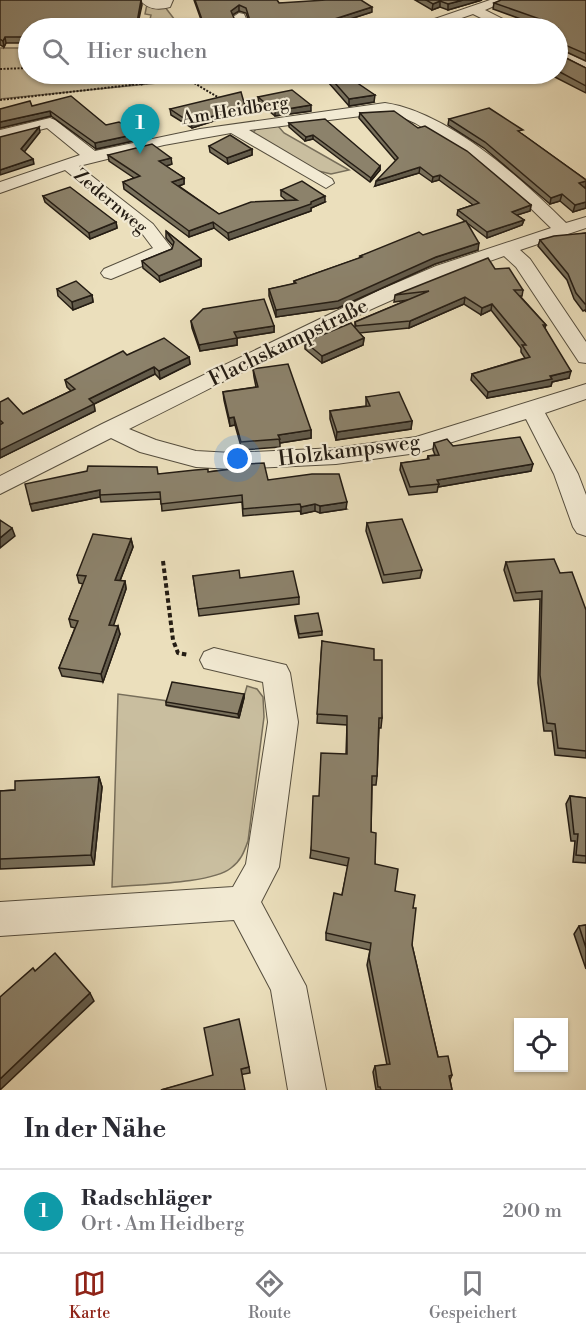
<!DOCTYPE html>
<html lang="de">
<head>
<meta charset="utf-8">
<style>
  body { margin:0; font-family:"Libre Bodoni",serif; background:#f2f2f3; color:#2b2b33 }
  .controls { position:absolute; right:18px; bottom:18px; display:grid; overflow:hidden; border-radius:0px; box-shadow:0 2px 4px #0004 }
  .controls button { width:54px; height:54px; display:grid; place-items:center; padding:0; border:0; border-bottom:2px solid #e1e1e2; background:#fff; color:#2b2b33; font:30px sans-serif }
  .you { position:absolute; left:238px; top:459px; width:21px; height:21px; margin:-15px; border:4px solid #fff; border-radius:50%; background:#1a73e8; box-shadow:0 0 0 9px #1a73e833 }
  .badge { display:grid; place-items:center; width:39px; height:39px; border-radius:50%; background:#8f2418; color:#fff; font-size:20px; font-weight:700 }
  .pin { position:absolute; translate:-50% -50px; filter:drop-shadow(0 2px 3px #0008) }
  .pin::after { content:''; position:absolute; top:32px; width:21px; height:18px; background:inherit; clip-path:polygon(0 0,100% 0,50% 100%) }
  .list { margin:0; padding:0; list-style:none }
  h2 { display:flex; justify-content:space-between; align-items:center; height:78px; margin:0; padding:0 24px; font-size:26px }
  h2 small { font-size:20px; font-weight:400; color:#7c7c81 }
  .list li { display:grid; grid-template-columns:39px 1fr auto; gap:18px; align-items:center; box-sizing:border-box; height:84px; padding:0 24px; border-top:2px solid #e1e1e2 }
  .list b { display:block; font-size:22px; white-space:nowrap }
  .list p { margin:0; font-size:20px; white-space:nowrap; color:#7c7c81 }
  .list em { font-size:20px; font-style:normal; color:#7c7c81 }
  .icon { flex:none; width:33px; height:33px; fill:none; stroke:currentColor; stroke-width:2; stroke-linecap:round; stroke-linejoin:round }
  .map { position:relative; flex:none; width:586px; height:1090px; overflow:hidden }
  .search { position:absolute; background:#fff; box-shadow:0 2px 4px #0004; left:18px; right:18px; top:18px; height:66px; display:flex; align-items:center; gap:15px; box-sizing:border-box; padding:0 21px; border-radius:33px; color:#7c7c81; font-size:22px }
  .sheet { height:162px; background:#fff }
  nav { display:flex; justify-content:space-around; align-items:center; box-sizing:border-box; height:84px; border-top:2px solid #e1e1e2; background:#fff; font-size:16px; color:#7c7c81 }
  nav a { display:grid; justify-items:center; gap:3px }
  nav .on { color:#8f2418 }
  .map>svg:first-child { display:block }
  .green { fill:#c9be9f; stroke:#776e5a; stroke-width:1.5 }
  .lines { fill:none; stroke-linecap:round; stroke-linejoin:round }
  .minor-casing { stroke:#564e3e; stroke-width:2 }
  .path-far1 { stroke:#251d14; stroke-width:2; stroke-dasharray:2 1.5; stroke-linecap:butt }
  .path { stroke:#251d14; stroke-width:4; stroke-dasharray:4.5 3; stroke-linecap:butt }
  .minor { fill:#f2ead3; fill-rule:evenodd }
  .wall { fill:#78705c; stroke:#251d14; stroke-width:1.5; fill-rule:evenodd }
  .shaded-wall { fill:#625b4b; stroke:#251d14; stroke-width:1.5 }
  .building { fill:#8c826b; stroke:#251d14; stroke-width:1.5; fill-rule:evenodd }
  .labels { text-anchor:middle; stroke-width:4.5; stroke-linejoin:round; paint-order:stroke }
  .far-street-label { font-size:18px; fill:#251d14; stroke:#f2ead3 }
  .street-label { font-size:21px; fill:#251d14; stroke:#f2ead3 }
</style>
</head>
<body>
<div class="map">
<svg width="586" height="1090" viewBox="0 0 586 1090">
  <rect width="100%" height="100%" fill="#ebdfbc"/>
  <filter id="stains"><feTurbulence type="fractalNoise" baseFrequency=".00333" numOctaves="4"/><feColorMatrix values="0 0 0 0 .2 0 0 0 0 .09 0 0 0 0 .02 0 0 0 .5 -.17"/></filter>
  <radialGradient id="worn" r=".72"><stop offset=".6" stop-color="#630" stop-opacity="0"/><stop offset="1" stop-color="#630" stop-opacity=".3"/></radialGradient>
  <g class="green">
    <polygon points="147,4 165,7 181,28 148,28 151,15 145,14"/>
    <polygon points="0,48 28,48 28,74 221,74 187,80 0,99"/>
    <polygon points="278,126 284,133 349,170 331,174 310,169 252,134 256,129"/>
    <path d="M247 686 257 689 263 697 264 717 248 841C244 852 241 861 231 868 211 884 140 884 112 887L118 694 168 701 167 706 238 718Z"/>
  </g>
  <g class="lines">
    <g class="minor-casing">
      <g id="minor">
        <path d="M140 0H173L170 7C159 10 148 10 140 0Z"/>
        <polygon points="490,0 508,0 485,10 515,25 516,28 501,28 473,14 433,28 415,28 417,25"/>
        <polygon points="239,13 244,14 250,28 238,28 233,17"/>
        <polygon points="558,49 586,62 586,72 558,58"/>
        <path d="M385 103C448 112 522 179 566 223L586 217V228L520 250 530 259 586 342V363L579 362 516 267 504 256C374 300 253 368 129 429L156 440 196 451 232 453 336 448 416 437 586 384V399L545 413 578 474 586 495V536L577 533 573 527 554 474 526 419 417 453 336 464 232 469 196 467 140 452 111 438 0 494V476L102 424 380 290 436 266 551 228 514 192 468 155 415 123 395 114 385 113 249 130 332 179 334 183 326 188 231 133 164 145 79 166 153 224 173 250 171 254 111 279 104 277 101 273 104 269 153 248 141 232 65 170 0 193V182L80 155 47 128 0 140V130L50 118 55 120 95 151 200 129Z"/>
        <polygon points="214,648 286,665 290,673 298,722 279,867 261,902 306,986 326,1090 288,1090 271,990 234,920 0,936 0,902 233,887 246,864 268,722 263,682 204,668 200,660 204,652"/>
      </g>
    </g>
    <g class="path-far1">
      <polyline points="162,19 168,28"/>
      <polyline points="0,69 28,68"/>
      <polyline points="75,74 134,84"/>
      <polyline points="168,74 189,80 221,99"/>
      <polyline points="141,85 153,74"/>
      <polyline points="0,100 226,74"/>
    </g>
    <polyline class="path" points="163,561 173,640 178,653 189,655"/>
    <use href="#minor" class="minor"/>
  </g>
  <g class="wall">
    <polygon points="0,0 142,5 28,28 28,43 6,43 4,47 0,45"/>
    <path d="M194 0H277L279 3 372 12 322 28H204ZM239 11 246 13 250 24 236 23 232 15Z"/>
    <polygon points="415,0 482,0 448,10 440,7 432,10"/>
    <polygon points="586,0 586,61 558,48 558,54 586,68 586,93 549,74 558,74 558,28 529,22 493,9 494,3"/>
    <polygon points="321,74 344,74 374,102 349,106"/>
    <polygon points="258,97 311,111 275,116 259,103"/>
    <polygon points="32,106 106,125 137,134 138,140 96,149 51,116 0,128 0,109"/>
    <polygon points="245,106 245,111 192,128 171,115 170,109"/>
    <polygon points="360,113 531,205 530,211 517,215 524,220 522,225 487,238 467,223 478,250 435,264 338,308 276,317 269,296 269,289 294,284 294,281 360,258 360,256 466,222 457,215 458,210 473,205 439,180 432,182 419,173 375,186 396,161 359,118"/>
    <polygon points="449,119 522,134 586,180 586,186 585,188 586,189 586,208 573,212 560,201 550,204 484,148 448,125"/>
    <polygon points="289,123 380,166 380,170 370,182 313,139 305,141 289,127"/>
    <polygon points="209,146 252,149 252,155 228,164 210,152"/>
    <polygon points="108,155 172,164 166,166 184,178 184,184 179,186 219,214 287,201 281,196 281,190 325,202 311,208 311,211 229,240 214,228 189,237 124,189 123,182 134,178 109,161"/>
    <polygon points="43,196 116,222 117,228 90,239 45,202"/>
    <polygon points="166,231 201,259 201,266 160,282 143,268 142,261 172,249 173,246 166,238"/>
    <polygon points="586,233 586,312 585,310 583,311 574,299 567,280 538,246 540,240"/>
    <polygon points="495,269 523,290 522,296 520,296 546,325 545,328 569,378 552,382 551,386 487,398 471,380 472,374 525,358 521,352 521,348 491,310 481,315 464,304 409,328 359,333 364,338 363,345 322,363 305,349 305,342 355,327 355,322 408,300 394,302 395,295"/>
    <polygon points="57,289 92,295 93,302 73,310 58,296"/>
    <polygon points="191,321 274,326 274,332 237,338 237,345 200,351 192,328"/>
    <polygon points="127,355 189,357 190,364 160,379 155,374 94,404 95,411 0,458 0,402 23,414 71,391 67,387 65,380"/>
    <polygon points="253,369 311,430 311,438 280,443 280,447 242,450 235,425 230,426 224,400 223,392 256,387 254,377"/>
    <polygon points="366,397 412,421 411,429 336,440 330,419 330,411 366,406"/>
    <polygon points="434,443 453,446 531,471 438,487 437,492 409,495 400,470 401,463 427,460 428,456 435,455 433,450"/>
    <polygon points="247,464 268,480 346,509 320,513 315,511 301,514 300,511 243,516 242,502 162,511 161,499 101,502 100,497 32,511 158,474 208,472 247,467"/>
    <polygon points="367,523 422,570 420,578 383,583 366,531"/>
    <polygon points="131,539 133,547 120,581 125,581 126,589 113,625 120,634 103,682 62,676 59,668 75,628 71,627 69,619 83,584 79,583 77,575"/>
    <polygon points="506,562 560,573 586,610 586,758 555,755 552,731 544,731 538,683 540,599 514,601 504,570"/>
    <polygon points="193,576 240,578 299,597 299,604 199,616"/>
    <polygon points="295,616 322,631 322,635 299,638 295,620"/>
    <polygon points="322,641 374,660 382,718 381,728 379,728 377,776 376,785 372,785 371,832 375,864 395,891 413,908 412,945 438,1057 452,1075 450,1080 452,1090 376,1090 373,1072 375,1066 387,1065 367,965 370,950 326,940 326,933 342,895 348,866 310,858 311,850 319,796 346,754 347,725 317,723"/>
    <polygon points="244,694 244,698 239,718 166,705 166,702"/>
    <polygon points="99,777 102,787 94,865 0,869 0,791 15,790"/>
    <polygon points="570,796 586,798 586,863 573,862 575,841 571,841 566,804"/>
    <polygon points="586,925 586,969 574,934 579,926"/>
    <polygon points="249,1067 250,1073 161,1090"/>
  </g>
  <g class="shaded-wall">
    <polygon points="141,0 142,5 137,28 136,28"/>
    <polygon points="463,0 482,0 448,10 448,4"/>
    <polygon points="440,1 440,7 432,10 433,4"/>
    <polygon points="239,5 239,11 231,16 231,11"/>
    <polygon points="372,7 372,12 322,28 316,28 316,25"/>
    <polygon points="5,37 6,43 4,47 3,41"/>
    <polygon points="375,95 374,102 349,106 349,99"/>
    <polygon points="311,105 311,111 275,116 275,111"/>
    <polygon points="245,106 245,111 192,128 191,123"/>
    <polygon points="50,111 51,116 0,128 0,122"/>
    <polygon points="39,127 40,132 22,155 21,149"/>
    <polygon points="137,134 138,140 96,149 95,143"/>
    <polygon points="313,135 313,139 305,141 306,137"/>
    <polygon points="252,149 252,155 228,164 227,158"/>
    <polygon points="171,158 172,164 160,168 159,161"/>
    <polygon points="33,159 34,164 0,175 0,170"/>
    <polygon points="380,166 380,170 370,182 371,178"/>
    <polygon points="420,167 419,173 375,186 376,181"/>
    <polygon points="440,175 439,180 432,182 433,177"/>
    <polygon points="184,178 184,184 173,188 172,182"/>
    <polygon points="586,181 586,187 577,189 579,183"/>
    <polygon points="562,194 560,201 550,204 551,198"/>
    <polygon points="325,196 325,202 311,208 311,211 229,240 228,233"/>
    <polygon points="586,202 586,208 573,212 575,205"/>
    <polygon points="531,205 530,211 511,217 512,212"/>
    <polygon points="524,220 522,225 487,238 487,232"/>
    <polygon points="116,222 117,228 90,239 89,233"/>
    <polygon points="213,222 214,228 189,237 189,231"/>
    <polygon points="479,243 478,250 435,264 338,308 276,317 276,310"/>
    <polygon points="201,259 201,266 160,282 159,276"/>
    <polygon points="92,295 93,302 73,310 72,302"/>
    <polygon points="465,297 464,304 409,328 410,321"/>
    <polygon points="492,304 491,310 481,315 482,308"/>
    <polygon points="274,326 274,332 237,338 237,345 200,351 199,345 234,332"/>
    <polygon points="364,338 363,345 322,363 322,356"/>
    <polygon points="189,357 190,364 160,379 159,371"/>
    <polygon points="154,367 155,374 94,404 95,411 0,458 0,450 89,399"/>
    <polygon points="571,371 569,378 552,382 551,386 487,398 488,392"/>
    <polygon points="234,417 235,425 230,426 229,418"/>
    <polygon points="412,421 411,429 336,440 337,432"/>
    <polygon points="311,430 311,438 280,443 278,435"/>
    <polygon points="533,464 531,471 438,487 439,484 437,480"/>
    <polygon points="100,490 100,497 32,511 30,504"/>
    <polygon points="347,502 346,509 320,513 320,506"/>
    <polygon points="315,504 315,511 301,514 301,507"/>
    <polygon points="12,528 15,536 0,548 0,538"/>
    <polygon points="131,539 133,547 117,588 115,580"/>
    <polygon points="125,581 126,589 111,633 109,625"/>
    <polygon points="118,626 120,634 103,682 101,674"/>
    <polygon points="244,694 244,698 239,718 238,714"/>
    <polygon points="99,777 102,787 94,865 91,855"/>
    <polygon points="90,993 94,1001 0,1090 0,1079"/>
  </g>
  <g class="building">
    <polygon points="0,0 141,0 136,28 28,28 28,37 5,37 3,41 0,39"/>
    <path d="M195 0H277L279 3 326 0H361L372 7 316 25 322 28H205ZM239 5 246 8 251 24 236 23 231 11Z"/>
    <polygon points="426,0 463,0 448,4 440,1 433,4"/>
    <polygon points="501,0 586,0 586,54 558,42 558,28 501,28 540,19 494,3"/>
    <polygon points="558,43 558,54 586,68 586,86 558,71"/>
    <polygon points="327,74 344,74 375,95 349,99"/>
    <polygon points="292,90 311,105 275,111 258,97"/>
    <polygon points="241,92 245,106 191,123 170,109"/>
    <polygon points="71,96 106,125 119,122 137,134 95,143 50,111 0,122 0,109 30,101 32,106"/>
    <polygon points="489,108 523,130 518,131 586,180 586,181 579,183 586,189 586,202 575,205 562,194 551,198 485,142 449,119"/>
    <polygon points="394,111 418,128 425,126 467,151 531,205 512,212 524,220 487,232 458,210 479,203 440,175 433,177 420,167 376,181 398,158 360,113"/>
    <polygon points="325,119 380,166 371,178 313,135 306,137 289,123"/>
    <polygon points="39,127 21,149 33,159 0,170 0,137"/>
    <polygon points="230,135 252,149 227,158 209,146"/>
    <polygon points="152,144 171,158 159,161 184,178 172,182 219,214 251,202 297,200 281,190 302,181 325,196 311,202 311,204 228,233 213,222 189,231 123,182 140,176 108,155"/>
    <polygon points="70,187 116,222 89,233 43,196"/>
    <polygon points="466,221 479,243 436,257 338,301 276,310 269,289 296,283 294,281 362,257 360,256 419,232 423,235"/>
    <polygon points="166,231 201,259 159,276 142,261 172,249 174,242"/>
    <polygon points="586,233 586,304 585,304 576,293 568,274 540,240 554,236"/>
    <polygon points="488,258 495,269 509,268 523,290 514,290 546,325 543,325 571,371 550,376 552,379 488,392 472,374 530,357 522,345 526,345 492,304 482,308 465,297 410,321 356,326 355,322 429,291 395,295"/>
    <polygon points="76,281 92,295 72,302 57,289"/>
    <polygon points="264,299 274,326 234,332 237,338 199,345 191,321 203,309"/>
    <polygon points="351,323 364,338 322,356 305,342"/>
    <polygon points="164,338 189,357 159,371 154,367 89,399 94,404 0,450 0,425 3,423 0,420 0,402 8,398 23,414 75,389 65,380 123,351 127,355"/>
    <polygon points="288,364 311,430 278,435 280,439 241,442 234,417 229,418 223,392 258,387 253,369"/>
    <polygon points="399,392 412,421 337,432 330,411 370,406 366,397"/>
    <polygon points="520,437 533,464 437,480 439,484 410,487 401,463 429,459 428,456 439,455 434,443 447,439 453,446"/>
    <polygon points="264,463 268,480 312,474 339,474 347,502 320,506 315,504 301,507 300,504 243,509 242,495 161,504 160,492 100,495 100,490 30,504 25,484 87,471 88,466 157,467 158,474 195,470 208,469 208,472 248,467 247,464"/>
    <polygon points="402,519 422,570 384,575 367,523"/>
    <polygon points="0,520 12,528 0,538"/>
    <polygon points="93,534 131,539 115,580 125,581 109,625 118,626 101,674 59,668 78,621 69,619 86,576 77,575"/>
    <polygon points="554,559 560,573 572,572 586,610 586,751 558,748 555,724 547,723 540,675 542,591 516,593 506,562"/>
    <polygon points="239,570 240,578 293,571 299,597 198,609 193,576"/>
    <polygon points="318,613 322,631 299,634 295,616"/>
    <polygon points="322,641 374,649 374,660 382,660 382,718 379,718 377,776 372,776 371,832 376,833 375,864 398,869 395,891 415,895 413,908 416,908 412,945 438,1057 448,1056 452,1075 449,1076 452,1090 381,1090 380,1087 378,1087 375,1066 390,1064 369,958 371,943 326,933 334,893 342,895 349,858 311,850 313,796 319,796 321,753 347,754 347,716 317,714"/>
    <polygon points="172,682 244,694 238,714 166,702"/>
    <polygon points="99,777 91,855 0,859 0,791 15,790 15,781"/>
    <polygon points="570,796 586,798 586,856 576,855 578,834 574,834"/>
    <polygon points="586,925 586,948 579,926"/>
    <polygon points="55,953 90,993 0,1079 0,997 33,968 35,971"/>
    <polygon points="239,1019 249,1067 241,1069 245,1090 161,1090 213,1075 204,1028"/>
  </g>
  <g class="labels">
    <g class="far-street-label">
      <text transform="translate(235 110) rotate(-9)" y="6">Am Heidberg</text>
      <text transform="translate(111 201) rotate(40)" y="6">Zedernweg</text>
    </g>
    <g class="street-label">
      <text transform="translate(288 342) rotate(-26)" y="7">Flachskampstraße</text>
      <text transform="translate(349 450) rotate(-7)" y="7">Holzkampsweg</text>
    </g>
  </g>
  <rect width="100%" height="100%" filter="url(#stains)"/>
  <rect width="100%" height="100%" fill="url(#worn)"/>
</svg>
<div class="controls">
<button><svg class="icon" aria-label="locate" viewBox="0 0 24 24"><circle cx="12" cy="12" r="6"/><path d="M12 2v4M12 18v4M2 12h4M18 12h4"/></svg></button>
</div>
<div class="you"></div>
<div class="pin badge" style="left:140px;top:154px;background:#0f9aa8">1</div>
<div class="search"><svg class="icon" aria-label="search" viewBox="0 0 24 24"><circle cx="10" cy="10" r="6"/><path d="M15 15l6 6"/></svg>Hier suchen</div>
</div>
<section class="sheet">
<h2>In der Nähe<small></small></h2>
<ul class="list">
<li><span class="badge" style="background:#0f9aa8">1</span><div><b>Radschläger</b><p>Ort · Am Heidberg</p></div><em>200 m</em></li>
</ul>
</section>
<nav>
<a class="on"><svg class="icon" aria-label="map" viewBox="0 0 24 24"><path d="M3 6l6-2 6 2 6-2v14l-6 2-6-2-6 2zM9 4v14M15 6v14"/></svg>Karte</a>
<a><svg class="icon" aria-label="directions" viewBox="0 0 24 24"><path d="M12 3l9 9-9 9-9-9zM9 14v-3h6M13 9l2 2-2 2"/></svg>Route</a>
<a><svg class="icon" aria-label="saved" viewBox="0 0 24 24"><path d="M7 4h10v16l-5-4-5 4z"/></svg>Gespeichert</a>
</nav>
</body>
</html>
